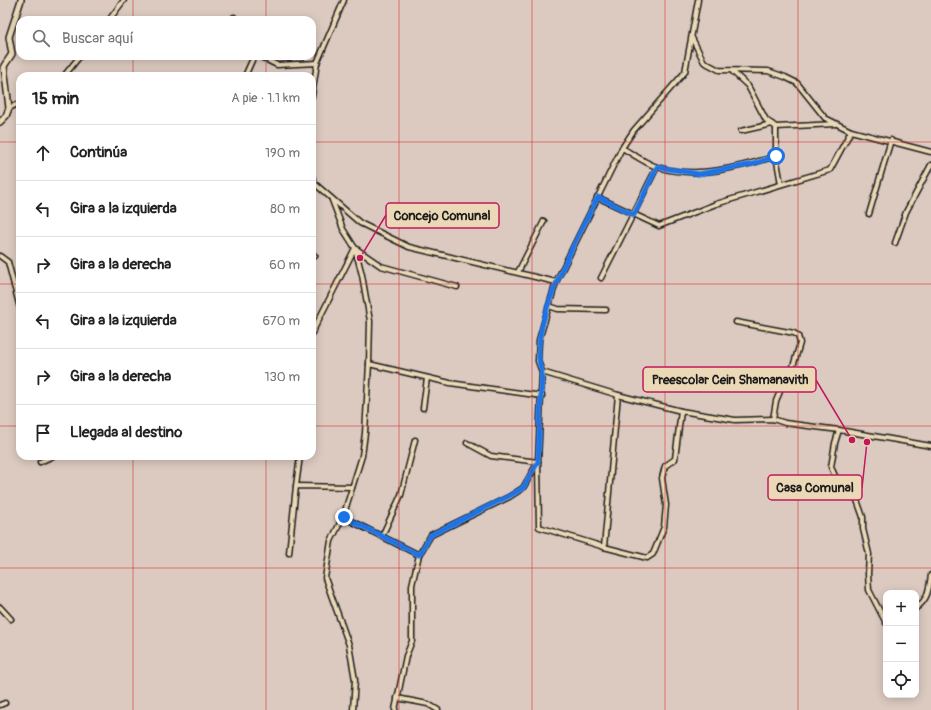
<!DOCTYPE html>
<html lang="es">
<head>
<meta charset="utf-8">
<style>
  body { margin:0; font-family:Pangolin,sans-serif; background:#f6f6f6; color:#222 }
  .controls { position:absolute; right:12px; bottom:12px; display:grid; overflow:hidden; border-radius:8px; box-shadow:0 2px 10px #0003 }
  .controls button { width:36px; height:36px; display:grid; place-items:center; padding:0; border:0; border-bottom:1px solid #e0e0e0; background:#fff; color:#222; font:20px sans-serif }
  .stop { position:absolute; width:12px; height:12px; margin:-9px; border:3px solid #1a73e8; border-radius:50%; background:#fff }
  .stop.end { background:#1a73e8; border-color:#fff; box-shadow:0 1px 4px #0008 }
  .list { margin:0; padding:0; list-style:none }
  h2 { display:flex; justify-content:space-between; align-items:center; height:52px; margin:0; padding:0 16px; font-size:17px }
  h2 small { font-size:13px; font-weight:400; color:#767676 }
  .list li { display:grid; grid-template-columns:26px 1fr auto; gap:12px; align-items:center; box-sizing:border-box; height:56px; padding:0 16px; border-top:1px solid #e0e0e0 }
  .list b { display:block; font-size:15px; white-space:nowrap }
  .list em { font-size:13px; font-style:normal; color:#767676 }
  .icon { flex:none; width:22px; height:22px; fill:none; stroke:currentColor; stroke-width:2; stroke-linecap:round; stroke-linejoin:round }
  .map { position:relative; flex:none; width:931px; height:710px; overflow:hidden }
  .search { position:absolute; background:#fff; box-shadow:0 2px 10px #0003; left:16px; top:16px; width:300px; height:44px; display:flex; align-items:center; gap:10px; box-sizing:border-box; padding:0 14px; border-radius:12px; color:#767676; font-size:15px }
  .panel { position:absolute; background:#fff; box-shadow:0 2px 10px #0003; left:16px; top:72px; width:300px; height:388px; border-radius:12px }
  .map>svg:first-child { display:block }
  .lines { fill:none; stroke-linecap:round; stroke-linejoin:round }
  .minor-casing { stroke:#1c1c1c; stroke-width:7 }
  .tertiary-casing { stroke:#1c1c1c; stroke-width:8 }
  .minor { stroke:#ead8b6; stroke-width:4 }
  .tertiary { stroke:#ead8b6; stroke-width:5 }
  .route { stroke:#1a73e8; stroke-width:5 }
  .grid { fill:none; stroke:#d62828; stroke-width:1; stroke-opacity:0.55 }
  .leader { fill:none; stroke:#c2185b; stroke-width:1.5 }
  .callout-dot { fill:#c2185b; stroke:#ead8b6; stroke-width:1.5 }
  .callout { fill:#ead8b6; stroke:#c2185b; stroke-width:1.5 }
  .callout-label { font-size:13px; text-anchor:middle; font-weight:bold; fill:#1c1c1c }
</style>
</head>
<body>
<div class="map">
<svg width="931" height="710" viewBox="0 0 931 710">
  <rect width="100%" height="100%" fill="#dccac0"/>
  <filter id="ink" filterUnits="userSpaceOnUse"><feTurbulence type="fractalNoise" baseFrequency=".025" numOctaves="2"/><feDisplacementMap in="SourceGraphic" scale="8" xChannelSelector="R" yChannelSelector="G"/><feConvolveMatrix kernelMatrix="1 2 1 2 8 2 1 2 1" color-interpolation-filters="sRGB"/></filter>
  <g filter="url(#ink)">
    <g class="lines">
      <g class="minor-casing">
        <g id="minor">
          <polyline points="698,0 685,72 634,130 622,148 556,282 539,340 538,361 542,372 618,395 681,411 735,420 773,419 785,423 839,430 931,446"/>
          <polyline points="234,17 235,20"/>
          <polyline points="109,20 124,0"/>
          <polyline points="692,38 704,62 719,70 768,71 785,77 797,83 825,118 851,131 931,152"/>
          <polyline points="259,56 277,65 317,63"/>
          <polyline points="733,72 748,86 766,120 776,127 835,124"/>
          <polyline points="64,76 80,56"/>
          <polyline points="245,76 254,56"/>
          <polyline points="312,96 317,63 344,0"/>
          <polyline points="9,108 20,103"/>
          <polyline points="776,127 776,156 781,184"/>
          <polyline points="741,131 772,124"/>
          <path d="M622 148C633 154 645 163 657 167 696 179 738 168 776 156"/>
          <polyline points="312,176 314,183 360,223 409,247 556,282"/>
          <polyline points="597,197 659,226 716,204 830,170 851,131"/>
          <polyline points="869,214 891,140"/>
          <polyline points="895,243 906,212 931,165"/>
          <polyline points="312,253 315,256"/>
          <polyline points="0,256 8,262 20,308"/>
          <polyline points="518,272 544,221"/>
          <polyline points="601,278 657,167"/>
          <polyline points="14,286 20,284"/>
          <polyline points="457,287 381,266 355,248 362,275 370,321 369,364 365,433 362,456 343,517 419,555 431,535 509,497 523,488 538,462 491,456 467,443"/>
          <polyline points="549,306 558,309 606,310"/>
          <polyline points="736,322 794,333 798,336 800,343 789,380 781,389 776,401 773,419"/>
          <polyline points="312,333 355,248 343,229 332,200"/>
          <polyline points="369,364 450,383 542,396"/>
          <polyline points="542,372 538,462 539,527 604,547 618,395"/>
          <polyline points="423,408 427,378"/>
          <polyline points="839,430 835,443 831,467 835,476 857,500 863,517 863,529 869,554 868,574 869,590 886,623"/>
          <polyline points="40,462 53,456"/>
          <polyline points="296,486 300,456"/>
          <polyline points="343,517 331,541 325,578 349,645 355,680 353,710"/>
          <polyline points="382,536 401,495 415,440"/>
          <polyline points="604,547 647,558 653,554 664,527 666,505 662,478 665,466 675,459 681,411"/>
          <polyline points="289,553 296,486 352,487"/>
          <polyline points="0,607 11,619"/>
          <path d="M916 608C928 600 929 589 931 575"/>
          <polyline points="397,698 428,704 438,710"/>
          <polyline points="0,705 5,703"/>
          <polyline points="395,710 406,656 412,641 412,585 419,555"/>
        </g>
      </g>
      <g class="tertiary-casing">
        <polyline id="tertiary" points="0,122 6,116 9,108 4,66 12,54 9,37 21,0"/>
      </g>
      <use href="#minor" class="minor"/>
      <use href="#tertiary" class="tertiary"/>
    </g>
  </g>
  <g class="lines" filter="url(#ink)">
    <path class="route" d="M344 517 419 555 431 535 509 496 523 488 538 462 542 372C525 330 578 237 598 197L634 215 657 167 699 174 753 164 776 156"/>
  </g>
  <path class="grid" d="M133 0V20M266 0V20M399 0V710M532 0V710M665 0V710M798 0V710M133 56V76M266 56V76M0 142H20M312 142H931M0 284H20M312 284H931M0 426H20M312 426H931M133 456V710M266 456V710M0 568H931"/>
  <path class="leader" d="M360 258L386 215M852 440L816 380M867 442L862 488"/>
  <g class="callout-dot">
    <circle cx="360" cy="258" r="4"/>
    <circle cx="852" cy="440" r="4"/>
    <circle cx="867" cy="442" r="4"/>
  </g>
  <g class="callout">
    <rect x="386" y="203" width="113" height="25" rx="4"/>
    <rect x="643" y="367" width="173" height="25" rx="4"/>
    <rect x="768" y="475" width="94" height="25" rx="4"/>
  </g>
  <g class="callout-label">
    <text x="442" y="220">Concejo Comunal</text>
    <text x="730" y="384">Preescolar Cein Shamanavith</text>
    <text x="815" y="492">Casa Comunal</text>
  </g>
</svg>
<div class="controls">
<button>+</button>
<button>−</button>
<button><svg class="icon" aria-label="locate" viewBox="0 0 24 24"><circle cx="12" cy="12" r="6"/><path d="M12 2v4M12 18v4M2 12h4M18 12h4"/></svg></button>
</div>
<div class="stop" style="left:776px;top:156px"></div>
<div class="stop end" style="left:344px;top:517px"></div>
<div class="search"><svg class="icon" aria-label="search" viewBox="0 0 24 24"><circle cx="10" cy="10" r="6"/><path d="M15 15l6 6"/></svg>Buscar aquí</div>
<section class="panel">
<h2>15 min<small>A pie · 1.1 km</small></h2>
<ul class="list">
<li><svg class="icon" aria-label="ahead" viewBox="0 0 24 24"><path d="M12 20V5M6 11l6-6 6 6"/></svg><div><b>Continúa</b></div><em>190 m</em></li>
<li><svg class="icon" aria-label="left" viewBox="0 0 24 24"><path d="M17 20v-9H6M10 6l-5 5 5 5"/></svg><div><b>Gira a la izquierda</b></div><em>80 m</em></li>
<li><svg class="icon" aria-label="right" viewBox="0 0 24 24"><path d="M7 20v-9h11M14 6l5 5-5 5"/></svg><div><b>Gira a la derecha</b></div><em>60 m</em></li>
<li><svg class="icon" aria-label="left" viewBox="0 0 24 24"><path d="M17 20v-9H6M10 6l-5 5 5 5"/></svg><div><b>Gira a la izquierda</b></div><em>670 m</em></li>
<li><svg class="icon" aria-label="right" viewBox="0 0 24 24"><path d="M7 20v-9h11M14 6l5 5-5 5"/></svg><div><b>Gira a la derecha</b></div><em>130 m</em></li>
<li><svg class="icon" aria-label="arrive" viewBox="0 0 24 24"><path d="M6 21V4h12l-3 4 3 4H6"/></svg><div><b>Llegada al destino</b></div></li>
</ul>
</section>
</div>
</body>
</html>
